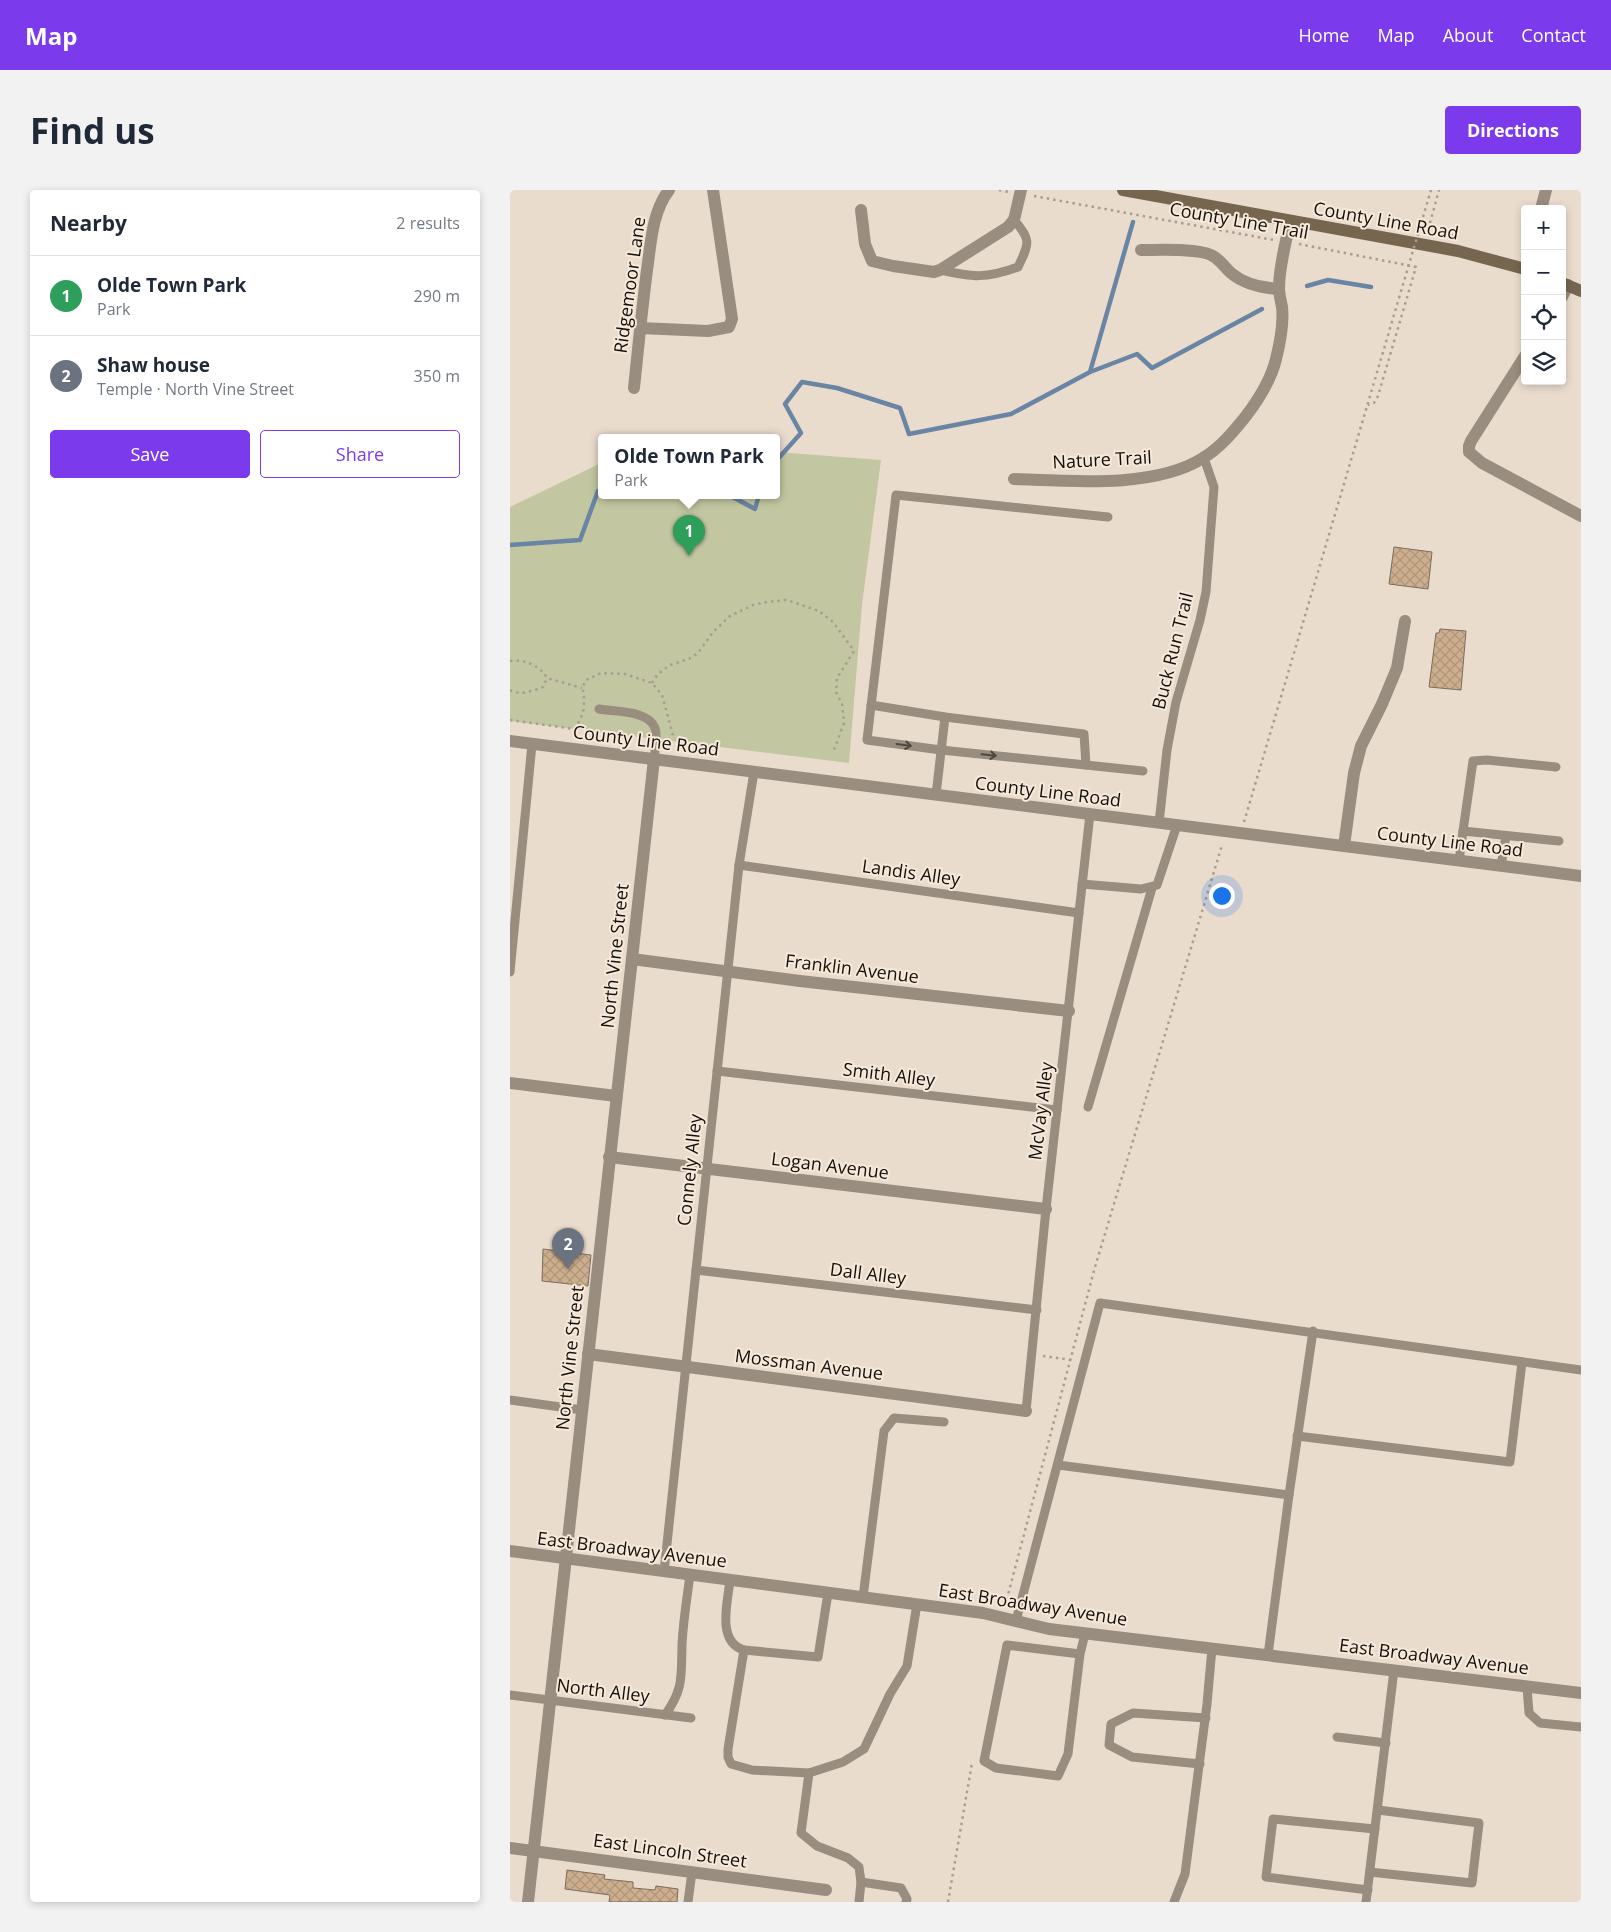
<!DOCTYPE html>
<html lang="en">
<head>
<meta charset="utf-8">
<style>
  body { margin:0; font-family:"Open Sans",sans-serif; background:#f2f2f3; color:#1f2937 }
  .controls { position:absolute; right:15px; top:15px; display:grid; overflow:hidden; border-radius:5px; box-shadow:0 2px 8px #0003 }
  .controls button { width:45px; height:45px; display:grid; place-items:center; padding:0; border:0; border-bottom:1px solid #e0e1e3; background:#fff; color:#1f2937; font:25px sans-serif }
  .you { position:absolute; left:711px; top:705px; width:18px; height:18px; margin:-12px; border:4px solid #fff; border-radius:50%; background:#1a73e8; box-shadow:0 0 0 8px #1a73e833 }
  .badge { display:grid; place-items:center; width:32px; height:32px; border-radius:50%; background:#7c3aed; color:#fff; font-size:16px; font-weight:700 }
  .pin { position:absolute; translate:-50% -41px; filter:drop-shadow(0 1px 2px #0008) }
  .pin::after { content:''; position:absolute; top:26px; width:18px; height:15px; background:inherit; clip-path:polygon(0 0,100% 0,50% 100%) }
  .popup { position:absolute; left:88px; top:244px; width:182px; height:65px; box-sizing:border-box; display:grid; place-content:center; border-radius:5px; background:#fff; filter:drop-shadow(0 1px 4px #0005); font-size:16px; white-space:nowrap; color:#747a83 }
  .popup b { font-size:19px; color:#1f2937 }
  .popup::after { content:''; position:absolute; left:50%; top:100%; margin-left:-10px; border:10px solid transparent; border-top-color:#fff }
  .list { margin:0; padding:0; list-style:none }
  h2 { display:flex; justify-content:space-between; align-items:center; height:65px; margin:0; padding:0 20px; font-size:21px }
  h2 small { font-size:16px; font-weight:400; color:#747a83 }
  .list li { display:grid; grid-template-columns:32px 1fr auto; gap:15px; align-items:center; box-sizing:border-box; height:80px; padding:0 20px; border-top:1px solid #e0e1e3 }
  .list b { display:block; font-size:19px; white-space:nowrap }
  .list p { margin:0; font-size:16px; white-space:nowrap; color:#747a83 }
  .list em { font-size:16px; font-style:normal; color:#747a83 }
  .actions { display:flex; gap:10px; padding:15px 20px }
  .actions a { flex:1; padding:11px 0; border:1px solid #7c3aed; border-radius:5px; text-align:center; font-size:18px; color:#7c3aed }
  .actions .main { background:#7c3aed; color:#fff }
  .icon { flex:none; width:28px; height:28px; fill:none; stroke:currentColor; stroke-width:2; stroke-linecap:round; stroke-linejoin:round }
  .map { position:relative; flex:none; width:1071px; height:1712px; overflow:hidden; border-radius:5px }
  header { display:flex; align-items:center; gap:30px; box-sizing:border-box; height:70px; padding:0 25px; background:#7c3aed; color:#fff }
  header strong { font-size:24px }
  nav { display:flex; gap:28px; margin-inline-start:auto; font-size:18px }
  .intro { display:flex; align-items:center; justify-content:space-between; box-sizing:border-box; height:120px; padding:0 30px }
  h1 { margin:0; font-size:35px }
  .button { padding:12px 22px; border-radius:5px; background:#7c3aed; color:#fff; font-size:18px; font-weight:700 }
  main { display:flex; gap:30px; padding:0 30px }
  aside { flex:1; background:#fff; border-radius:5px; box-shadow:0 2px 8px #0003 }
  .map>svg:first-child { display:block }
  .green { fill:#c3c7a1 }
  .lines { fill:none; stroke-linecap:round; stroke-linejoin:round }
  .stream { stroke:#6a85a4; stroke-width:4.5 }
  .building { fill:url(#building-cross-hatch); stroke:#796d5f }
  .path { stroke:#a89d91; stroke-width:2.5; stroke-dasharray:2.5 4; stroke-linecap:butt }
  .service { stroke:#988d7e; stroke-width:9 }
  .minor { stroke:#988d7e; stroke-width:12 }
  .secondary { stroke:#766650; stroke-width:12 }
  .path-bridge { stroke:#a89d91; stroke-width:2.5; stroke-dasharray:2.5 4; stroke-linecap:butt }
  .oneway { stroke:#4f483e }
  .labels { text-anchor:middle; stroke-width:4; stroke-linejoin:round; paint-order:stroke }
  .street-label { font-size:18px; fill:#130f0a; stroke:#f7e9da }
</style>
</head>
<body>
<header>
<strong>Map</strong>
<nav><a>Home</a><a>Map</a><a>About</a><a>Contact</a></nav>
</header>
<div class="intro"><h1>Find us</h1><a class="button">Directions</a></div>
<main>
<aside>
<h2>Nearby<small>2 results</small></h2>
<ul class="list">
<li><span class="badge" style="background:#2e9e5b">1</span><div><b>Olde Town Park</b><p>Park</p></div><em>290 m</em></li>
<li><span class="badge" style="background:#6b7280">2</span><div><b>Shaw house</b><p>Temple · North Vine Street</p></div><em>350 m</em></li>
</ul>
<div class="actions"><a class="main">Save</a><a>Share</a></div>
</aside>
<div class="map">
<svg width="1071" height="1712" viewBox="0 0 1071 1712">
  <defs>
    <pattern id="building-cross-hatch" width="8" height="8" patternUnits="userSpaceOnUse" patternTransform="scale(1.25)"><rect width="8" height="8" fill="#cdaf8e"/><path d="M0 0l8 8M0 8l8-8" fill="none" stroke="#af9579"/></pattern>
  </defs>
  <rect width="100%" height="100%" fill="#eadccd"/>
  <polygon class="green" points="267,262 371,270 352,415 339,573 0,531 0,317 91,273 91,305 266,305"/>
  <g class="lines">
    <g class="stream">
      <polyline points="797,96 818,90 861,97"/>
      <polyline points="580,182 627,164 642,178 752,119"/>
      <polyline points="266,271 291,243 275,214 292,192 327,198 390,218 399,244 501,224 580,182 623,32"/>
      <polyline points="219,305 245,319 249,305"/>
      <polyline points="0,355 70,350 88,301 91,301"/>
    </g>
  </g>
  <g class="building">
    <polygon points="884,357 922,362 918,399 879,394"/>
    <polygon points="930,439 956,441 951,500 919,497 926,443 929,443"/>
    <polygon points="33,1059 81,1065 78,1096 32,1091"/>
    <polygon points="57,1680 95,1685 94,1689 123,1692 123,1698 145,1700 146,1696 168,1699 167,1712 99,1712 100,1705 55,1699"/>
  </g>
  <g class="lines">
    <g class="path">
      <polyline points="489,0 499,2"/>
      <polyline points="524,6 764,50"/>
      <polyline points="920,33 929,0"/>
      <polyline points="940,38 942,46"/>
      <polyline points="789,54 906,77 868,206 864,213 858,215"/>
      <path d="M0 471C15 469 29 475 37 488L72 498"/>
      <polyline points="142,493 147,485 160,475 179,469 188,463 203,442 220,426 243,415 257,412 277,410 309,421 323,432 344,461 327,488 326,502 332,514 334,533 324,560"/>
      <path d="M0 500C9 506 23 501 33 497L37 488"/>
      <path d="M0 530 64 539C70 531 74 523 74 513 75 502 70 501 76 490L91 483 115 484 142 493 152 505 164 549"/>
      <polyline points="734,632 889,108"/>
      <polyline points="533,1166 561,1170"/>
      <polyline points="495,1416 585,1077 712,655"/>
      <polyline points="438,1712 462,1573"/>
    </g>
    <g class="service">
      <path d="M430 80C462 87 476 89 508 77 519 54 522 50 504 30"/>
      <polyline points="361,515 435,527 574,544 576,575 633,581"/>
      <path d="M89 519C104 522 139 520 145 538 148 546 145 560 144 569"/>
      <polyline points="576,575 431,560 357,550 386,305 598,327"/>
      <polyline points="426,605 435,527"/>
      <polyline points="649,633 657,560 666,512 690,430 696,402 704,297 694,268"/>
      <polyline points="953,641 963,571 977,570 1046,577"/>
      <polyline points="949,671 953,641 1049,651"/>
      <polyline points="229,675 569,723"/>
      <polyline points="991,676 996,646"/>
      <polyline points="572,694 631,699 647,695 667,635"/>
      <polyline points="0,782 22,554"/>
      <polyline points="207,881 547,920"/>
      <polyline points="578,917 642,698"/>
      <polyline points="186,1080 527,1120"/>
      <polyline points="0,1210 72,1220"/>
      <polyline points="516,1221 536,1019 580,624"/>
      <polyline points="787,1246 1000,1272 1012,1172"/>
      <polyline points="548,1275 779,1305"/>
      <polyline points="154,1382 229,675 244,582"/>
      <path d="M220 1390C218 1411 206 1452 234 1460L308 1467 318 1403"/>
      <polyline points="353,1407 374,1241 384,1228 434,1232"/>
      <polyline points="506,1431 590,1113 1071,1180"/>
      <polyline points="234,1460 218,1559 218,1567 221,1574 242,1580 299,1583"/>
      <polyline points="570,1464 497,1455 474,1571 486,1578 548,1586 558,1564 570,1464 575,1444"/>
      <polyline points="758,1465 779,1305 803,1141"/>
      <polyline points="1017,1497 1019,1523 1030,1533 1071,1537"/>
      <polyline points="0,1505 181,1528"/>
      <path d="M155 1525C174 1499 171 1486 172 1455 173 1432 177 1408 180 1385"/>
      <polyline points="827,1547 876,1553"/>
      <polyline points="690,1574 622,1567 599,1555 601,1534 623,1523 696,1528"/>
      <polyline points="860,1682 962,1693 969,1633 868,1620"/>
      <polyline points="351,1692 391,1698 397,1709 396,1712"/>
      <polyline points="858,1700 756,1687 763,1629 865,1639"/>
      <polyline points="178,1712 182,1682"/>
      <polyline points="349,1712 351,1692 349,1677 338,1668 307,1656 291,1643 299,1583 333,1572 354,1559 380,1504 397,1476 407,1414"/>
      <polyline points="664,1712 675,1684 697,1514 702,1458"/>
      <polyline points="856,1712 884,1480"/>
    </g>
    <g class="minor">
      <polyline points="1031,19 1036,0"/>
      <polyline points="351,20 355,54 362,71 383,76 424,82 430,80 498,37 504,30 511,0"/>
      <path d="M631 60C648 60 687 58 701 65 710 69 714 77 721 83 734 94 753 98 769 99"/>
      <polyline points="1052,107 1058,95"/>
      <polyline points="130,138 198,141 219,137 222,129 203,0"/>
      <polyline points="1015,166 961,251 959,256 959,262 972,273 1071,326"/>
      <path d="M124 198C128 159 132 119 137 80 141 53 142 22 159 0"/>
      <path d="M504 289C560 291 644 299 693 268 710 258 724 241 736 226 749 209 761 190 766 169 770 153 774 134 772 117 771 111 769 105 769 98 769 76 776 53 780 31"/>
      <polyline points="0,551 1071,686"/>
      <polyline points="834,656 844,583 851,556 872,514 887,478 895,431"/>
      <polyline points="122,769 290,791 559,821"/>
      <polyline points="0,893 106,906"/>
      <polyline points="99,967 536,1019"/>
      <polyline points="78,1164 516,1221"/>
      <polyline points="0,1361 473,1423 539,1439 1071,1503"/>
      <polyline points="0,1658 316,1700"/>
      <polyline points="18,1712 144,569"/>
    </g>
    <g class="secondary">
      <polyline points="613,0 948,61 1015,79"/>
      <polyline points="1052,93 1071,101"/>
    </g>
    <polyline class="path-bridge" points="889,108 921,0"/>
  </g>
  <defs><path id="oneway-shaft" d="M-6 0H5M1.5-3L5.5 0L1.5 3" fill="none" stroke-width="1.6" stroke-linecap="round" stroke-linejoin="round" transform="scale(1.25)"/></defs>
  <g class="oneway">
    <use href="#oneway-shaft" transform="translate(394 555) rotate(8)"/>
    <use href="#oneway-shaft" transform="translate(479 565) rotate(6)"/>
  </g>
  <g class="labels">
    <g class="street-label">
      <text transform="translate(729 31) rotate(10)" y="6">County Line Trail</text>
      <text transform="translate(876 31) rotate(10)" y="6">County Line Road</text>
      <text transform="translate(120 95) rotate(-82)" y="6">Ridgemoor Lane</text>
      <text transform="translate(592 270) rotate(-3)" y="6">Nature Trail</text>
      <text transform="translate(663 461) rotate(-76)" y="6">Buck Run Trail</text>
      <text transform="translate(136 551) rotate(7)" y="6">County Line Road</text>
      <text transform="translate(538 602) rotate(7)" y="6">County Line Road</text>
      <text transform="translate(940 652) rotate(7)" y="6">County Line Road</text>
      <text transform="translate(401 683) rotate(8)" y="6">Landis Alley</text>
      <text transform="translate(105 766) rotate(-84)" y="6">North Vine Street</text>
      <text transform="translate(342 779) rotate(7)" y="6">Franklin Avenue</text>
      <text transform="translate(379 885) rotate(7)" y="6">Smith Alley</text>
      <text transform="translate(531 921) rotate(-83)" y="6">McVay Alley</text>
      <text transform="translate(320 976) rotate(7)" y="6">Logan Avenue</text>
      <text transform="translate(180 980) rotate(-84)" y="6">Connely Alley</text>
      <text transform="translate(358 1084) rotate(7)" y="6">Dall Alley</text>
      <text transform="translate(60 1168) rotate(-84)" y="6">North Vine Street</text>
      <text transform="translate(299 1175) rotate(7)" y="6">Mossman Avenue</text>
      <text transform="translate(122 1360) rotate(7)" y="6">East Broadway Avenue</text>
      <text transform="translate(523 1415) rotate(9)" y="6">East Broadway Avenue</text>
      <text transform="translate(924 1467) rotate(7)" y="6">East Broadway Avenue</text>
      <text transform="translate(93 1501) rotate(7)" y="6">North Alley</text>
      <text transform="translate(160 1661) rotate(8)" y="6">East Lincoln Street</text>
    </g>
  </g>
</svg>
<div class="controls">
<button>+</button>
<button>−</button>
<button><svg class="icon" aria-label="locate" viewBox="0 0 24 24"><circle cx="12" cy="12" r="6"/><path d="M12 2v4M12 18v4M2 12h4M18 12h4"/></svg></button>
<button><svg class="icon" aria-label="layers" viewBox="0 0 24 24"><path d="M12 4l9 5-9 5-9-5zM3 14l9 5 9-5"/></svg></button>
</div>
<div class="you"></div>
<div class="pin badge" style="left:179px;top:366px;background:#2e9e5b">1</div>
<div class="popup"><b>Olde Town Park</b>Park</div>
<div class="pin badge" style="left:58px;top:1079px;background:#6b7280">2</div>
</div>
</main>
</body>
</html>
